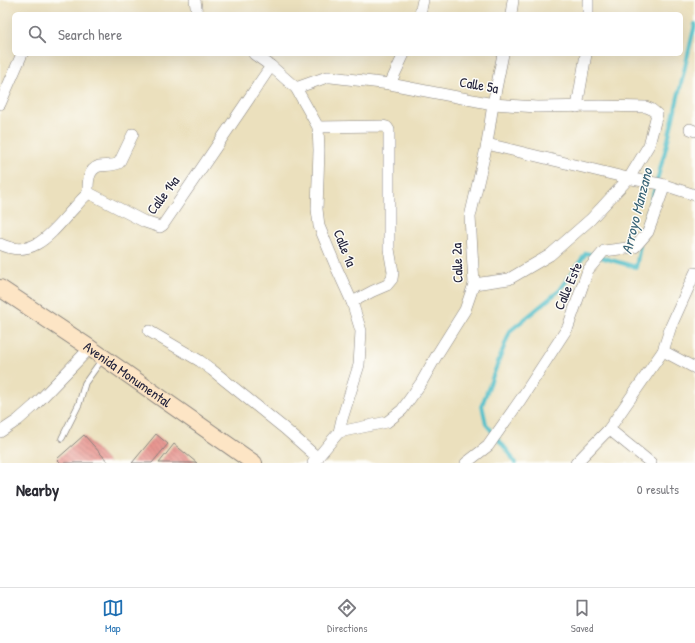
<!DOCTYPE html>
<html lang="en">
<head>
<meta charset="utf-8">
<style>
  body { margin:0; font-family:"Patrick Hand",sans-serif; background:#f7f7f7; color:#2b2b33 }
  .list { margin:0; padding:0; list-style:none }
  h2 { display:flex; justify-content:space-between; align-items:center; height:52px; margin:0; padding:0 16px; font-size:17px }
  h2 small { font-size:13px; font-weight:400; color:#7c7c81 }
  .icon { flex:none; width:22px; height:22px; fill:none; stroke:currentColor; stroke-width:2; stroke-linecap:round; stroke-linejoin:round }
  .map { position:relative; flex:none; width:695px; height:463px; overflow:hidden }
  .search { position:absolute; background:#fff; box-shadow:0 4px 16px #0002; left:12px; right:12px; top:12px; height:44px; display:flex; align-items:center; gap:10px; box-sizing:border-box; padding:0 14px; border-radius:6px; color:#7c7c81; font-size:15px }
  .sheet { height:124px; background:#fff }
  nav { display:flex; justify-content:space-around; align-items:center; box-sizing:border-box; height:56px; border-top:1px solid #e1e1e2; background:#fff; font-size:11px; color:#7c7c81 }
  nav a { display:grid; justify-items:center; gap:2px }
  nav .on { color:#1f6fb2 }
  .map>svg:first-child { display:block }
  .lines { fill:none; stroke-linecap:round; stroke-linejoin:round }
  .stream { stroke:#50bec8; stroke-width:4 }
  .building { fill:url(#building-back-hatch) }
  .lane-casing { stroke:#86817c; stroke-width:7 }
  .street-casing { stroke:#86817c; stroke-width:12 }
  .secondary-casing { stroke:#86817c; stroke-width:18 }
  .lane { stroke:#fff; stroke-width:5.5 }
  .street { stroke:#fff; stroke-width:11 }
  .secondary { stroke:#fde5c5; stroke-width:16 }
  .labels { text-anchor:middle; stroke-width:3; stroke-linejoin:round; paint-order:stroke }
  .street-label { font-size:14px; fill:#22223b; stroke:#fdfcf7 }
  .water-label { font-size:15px; font-style:italic; fill:#346073; stroke:#fdfcf7 }
</style>
</head>
<body>
<div class="map">
<svg width="695" height="463" viewBox="0 0 695 463">
  <defs>
    <pattern id="building-back-hatch" width="6" height="6" patternUnits="userSpaceOnUse"><rect width="6" height="6" fill="#e6908a"/><path d="M-1 5l2 2M0 0l6 6M5-1l2 2" fill="none" stroke="#ba7572"/></pattern>
  </defs>
  <rect width="100%" height="100%" fill="#fdfcf7"/>
  <filter id="ink" filterUnits="userSpaceOnUse"><feTurbulence type="fractalNoise" baseFrequency=".025" numOctaves="2"/><feDisplacementMap in="SourceGraphic" scale="8" xChannelSelector="R" yChannelSelector="G"/><feConvolveMatrix kernelMatrix="1 2 1 2 8 2 1 2 1" color-interpolation-filters="sRGB"/></filter>
  <filter id="wash" filterUnits="userSpaceOnUse"><feTurbulence type="fractalNoise" baseFrequency=".012" numOctaves="4" result="noise"/><feDisplacementMap in="SourceGraphic" scale="16" xChannelSelector="R" yChannelSelector="G"/><feGaussianBlur stdDeviation="0.9" result="paint"/><feColorMatrix in="noise" values="0 0 0 0 0 0 0 0 0 0 0 0 0 0 0 0 0 1.4 0 .05"/><feComposite in="paint" operator="in"/></filter>
  <g filter="url(#wash)">
    <rect width="100%" height="100%" fill="#ebe0bd"/>
    <g class="lines">
      <g class="stream">
        <polyline points="643,231 667,144 695,24"/>
        <polyline points="515,463 510,454 486,424 482,405 510,331 560,290 586,253 636,267 640,246"/>
      </g>
    </g>
    <g id="blocks">
      <g class="building">
        <polygon points="156,434 168,444 152,463 132,463"/>
        <polygon points="84,435 109,463 61,463 57,459"/>
        <polygon points="174,444 197,463 159,463"/>
      </g>
    </g>
  </g>
  <g filter="url(#ink)">
    <use href="#blocks" fill-opacity="0" stroke="#86817c" stroke-width="1"/>
    <g class="lines">
      <g class="lane-casing">
        <polyline id="lane" points="62,438 79,404 85,383 103,358"/>
      </g>
      <g class="street-casing">
        <g id="street">
          <polyline points="195,0 197,14"/>
          <polyline points="588,0 588,14"/>
          <polyline points="420,14 423,0"/>
          <polyline points="511,14 513,0"/>
          <polyline points="254,54 271,66 296,88 318,127 319,150 317,209 319,226 337,269 352,302 361,331 359,365 342,419 339,432 313,463"/>
          <polyline points="390,84 404,54"/>
          <polyline points="296,88 327,77 331,77 390,84 493,104 537,107 600,106 646,107 651,109 657,114 649,145 629,178 591,219 550,255 509,279 474,284"/>
          <polyline points="0,104 22,54"/>
          <polyline points="577,107 586,54"/>
          <polyline points="318,127 383,126 387,127 389,130 389,249 393,272 392,279 387,285 373,291 352,302"/>
          <polyline points="690,129 695,131"/>
          <polyline points="487,144 632,179 661,184 695,195"/>
          <path d="M88 194C88 184 87 170 99 166 106 165 113 166 119 163L133 134"/>
          <path d="M0 244C35 261 54 229 75 207 79 203 83 197 88 194H91L145 222 160 227 163 225 271 66"/>
          <polyline points="149,331 200,361 212,370 284,428 318,458"/>
          <polyline points="663,351 695,368"/>
          <polyline points="609,429 651,463"/>
          <polyline points="0,432 18,420 34,406 90,348"/>
          <polyline points="339,432 387,422 402,410 421,383 438,353 465,310 474,284 470,217 487,144 493,104 503,54"/>
          <polyline points="466,463 488,446 521,399 568,327 588,270 604,251 635,247 648,232 665,185"/>
          <polyline points="576,463 609,429 663,351 671,326 695,273"/>
        </g>
      </g>
      <g class="secondary-casing">
        <g id="secondary">
          <path id="s1" d="M0 288 90 348 254 463"/>
        </g>
      </g>
      <use href="#lane" class="lane"/>
      <use href="#street" class="street"/>
      <use href="#secondary" class="secondary"/>
    </g>
  </g>
  <g class="labels">
    <g class="street-label">
      <text transform="translate(479 85) rotate(10)" y="5">Calle 5a</text>
      <text transform="translate(163 195) rotate(-53)" y="5">Calle 14a</text>
      <text transform="translate(345 248) rotate(68)" y="5">Calle 1a</text>
      <text transform="translate(457 263) rotate(-92)" y="5">Calle 2a</text>
      <text transform="translate(568 286) rotate(-67)" y="5">Calle Este</text>
      <text dy="5" stroke="none"><textPath href="#s1" startOffset="154">Avenida Monumental</textPath></text>
    </g>
    <g class="water-label">
      <text transform="translate(637 211) rotate(-76)" y="5">Arroyo Manzano</text>
    </g>
  </g>
</svg>
<div class="search"><svg class="icon" aria-label="search" viewBox="0 0 24 24"><circle cx="10" cy="10" r="6"/><path d="M15 15l6 6"/></svg>Search here</div>
</div>
<section class="sheet">
<h2>Nearby<small>0 results</small></h2>
<ul class="list">
</ul>
</section>
<nav>
<a class="on"><svg class="icon" aria-label="map" viewBox="0 0 24 24"><path d="M3 6l6-2 6 2 6-2v14l-6 2-6-2-6 2zM9 4v14M15 6v14"/></svg>Map</a>
<a><svg class="icon" aria-label="directions" viewBox="0 0 24 24"><path d="M12 3l9 9-9 9-9-9zM9 14v-3h6M13 9l2 2-2 2"/></svg>Directions</a>
<a><svg class="icon" aria-label="saved" viewBox="0 0 24 24"><path d="M7 4h10v16l-5-4-5 4z"/></svg>Saved</a>
</nav>
</body>
</html>
